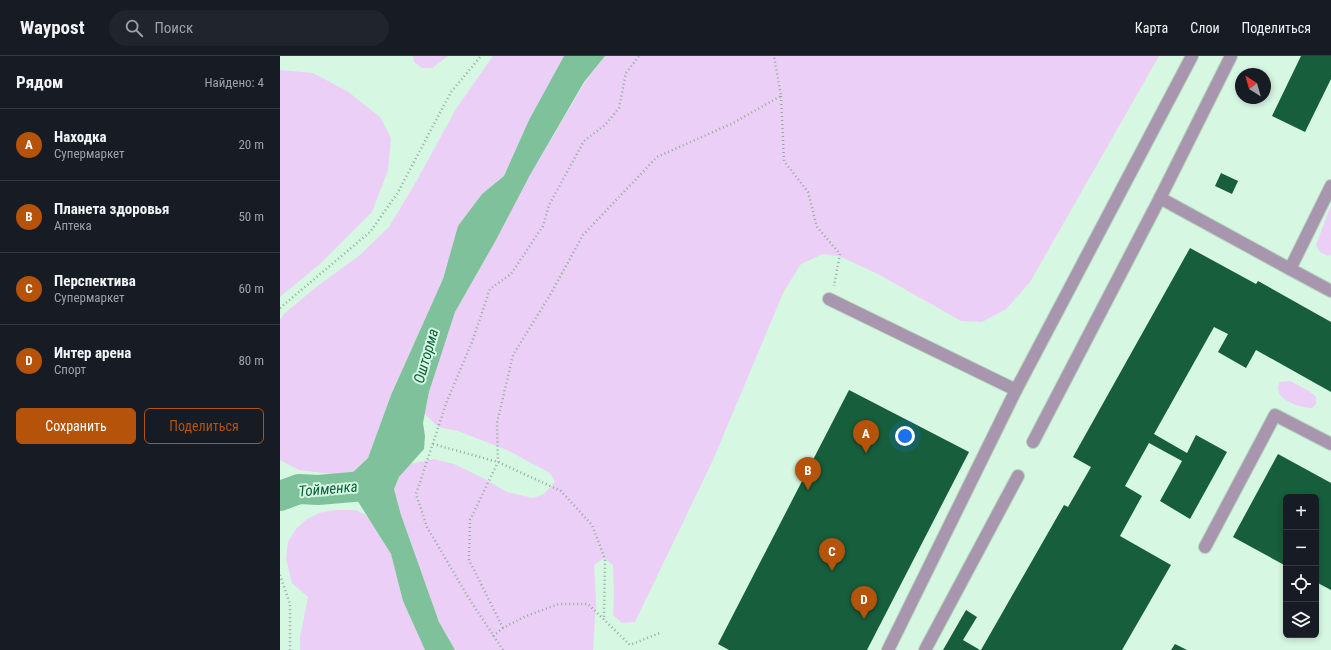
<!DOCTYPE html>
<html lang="ru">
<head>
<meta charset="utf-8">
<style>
  body { margin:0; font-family:"Roboto Condensed",sans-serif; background:#20242c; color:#f1f3f6 }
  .controls { position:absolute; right:12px; bottom:12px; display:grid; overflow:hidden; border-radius:6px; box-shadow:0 2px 6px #0003 }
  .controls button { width:36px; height:36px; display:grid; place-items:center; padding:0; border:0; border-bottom:1px solid #363941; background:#171b24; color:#f1f3f6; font:20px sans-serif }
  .compass { position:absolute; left:955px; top:12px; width:36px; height:36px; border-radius:50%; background:#171b24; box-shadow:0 2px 6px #0003; rotate:323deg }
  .you { position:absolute; left:625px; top:380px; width:14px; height:14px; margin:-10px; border:3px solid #fff; border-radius:50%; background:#1a73e8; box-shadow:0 0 0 6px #1a73e833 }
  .badge { display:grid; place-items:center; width:26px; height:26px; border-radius:50%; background:#b45309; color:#fff; font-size:13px; font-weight:700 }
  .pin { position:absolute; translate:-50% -33px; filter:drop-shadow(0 1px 2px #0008) }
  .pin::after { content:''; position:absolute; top:21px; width:14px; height:12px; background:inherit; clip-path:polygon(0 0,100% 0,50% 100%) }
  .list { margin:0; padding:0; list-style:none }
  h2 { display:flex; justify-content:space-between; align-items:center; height:52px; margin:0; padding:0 16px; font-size:17px }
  h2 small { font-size:13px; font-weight:400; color:#9ea1a6 }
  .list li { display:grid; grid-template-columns:26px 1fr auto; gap:12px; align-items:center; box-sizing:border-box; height:72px; padding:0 16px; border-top:1px solid #363941 }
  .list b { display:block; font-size:15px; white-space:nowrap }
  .list p { margin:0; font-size:13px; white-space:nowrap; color:#9ea1a6 }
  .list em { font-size:13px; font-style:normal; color:#9ea1a6 }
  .actions { display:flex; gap:8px; padding:12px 16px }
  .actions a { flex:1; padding:9px 0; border:1px solid #b45309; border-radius:6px; text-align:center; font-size:14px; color:#b45309 }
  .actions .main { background:#b45309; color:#fff }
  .icon { flex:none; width:22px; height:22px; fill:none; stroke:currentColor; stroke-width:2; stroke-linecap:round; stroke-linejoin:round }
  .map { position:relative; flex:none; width:1051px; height:594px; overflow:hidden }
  header { display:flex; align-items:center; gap:24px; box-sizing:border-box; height:56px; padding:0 20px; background:#171b24; border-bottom:1px solid #363941 }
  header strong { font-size:19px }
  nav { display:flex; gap:22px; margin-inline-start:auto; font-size:14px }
  .search { width:280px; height:36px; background:#20242c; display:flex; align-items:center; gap:10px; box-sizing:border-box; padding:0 14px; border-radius:22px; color:#9ea1a6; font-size:15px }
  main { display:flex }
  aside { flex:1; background:#171b24 }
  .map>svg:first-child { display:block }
  .green { fill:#eccff6 }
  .water { fill:#7ec19b }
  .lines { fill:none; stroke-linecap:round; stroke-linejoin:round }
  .river { stroke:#7ec19b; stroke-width:30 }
  .building { fill:#165e3c }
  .minor-casing { stroke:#b5d2bf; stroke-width:14 }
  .path { stroke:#92ac9c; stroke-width:2.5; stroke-dasharray:1 3; stroke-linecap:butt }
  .minor { stroke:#a896ae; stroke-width:12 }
  .labels { text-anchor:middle; stroke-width:4; stroke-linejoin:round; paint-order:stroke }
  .water-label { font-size:15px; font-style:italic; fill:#0a5e3a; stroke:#d6f7e2 }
</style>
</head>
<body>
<header>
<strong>Waypost</strong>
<div class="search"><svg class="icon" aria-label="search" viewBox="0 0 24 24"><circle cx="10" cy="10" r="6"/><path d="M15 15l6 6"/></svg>Поиск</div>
<nav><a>Карта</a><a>Слои</a><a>Поделиться</a></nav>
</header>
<main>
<aside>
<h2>Рядом<small>Найдено: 4</small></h2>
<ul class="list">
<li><span class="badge">A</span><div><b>Находка</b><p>Супермаркет</p></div><em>20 m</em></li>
<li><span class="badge">B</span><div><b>Планета здоровья</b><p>Аптека</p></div><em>50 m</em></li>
<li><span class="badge">C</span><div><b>Перспектива</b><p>Супермаркет</p></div><em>60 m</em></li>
<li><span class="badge">D</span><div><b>Интер арена</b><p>Спорт</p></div><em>80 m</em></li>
</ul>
<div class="actions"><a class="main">Сохранить</a><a>Поделиться</a></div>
</aside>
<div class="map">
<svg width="1051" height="594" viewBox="0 0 1051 594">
  <rect width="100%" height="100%" fill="#d6f7e2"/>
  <g class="green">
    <polygon points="133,0 168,0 152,12 142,12 134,6"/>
    <polygon points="213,0 284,0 249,64 224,120 202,138 178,170 163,223 111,339 88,402 69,420 19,414 0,404 0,264 4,258 35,232 80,199 109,171 136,126 176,53"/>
    <polygon points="325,0 879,0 750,226 726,253 702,266 681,265 598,218 559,200 543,198 521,208 504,235 433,404 355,566 342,567 333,559 334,540 333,509 324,502 314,509 316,545 313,594 175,594 159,566 121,459 114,433 119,421 130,408 154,403 174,408 203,422 227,436 253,442 264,438 275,426 270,417 227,394 178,375 158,371 145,358 149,336 175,256 216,184 250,119 305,26"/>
    <polygon points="0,14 33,17 67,35 100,61 111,82 108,114 92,156 40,208 0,241"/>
    <polygon points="1051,149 1051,198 1048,200 1040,196 1036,189"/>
    <path d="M1010 325 1029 335 1036 341V348L1032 352C1022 352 999 345 998 333 998 331 999 328 999 326Z"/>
    <polygon points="54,454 76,454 87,460 111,498 123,545 145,594 20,594 20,581 28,541 12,527 6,503 8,486 16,473 27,463 39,457"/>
  </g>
  <polygon class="water" points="284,0 325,0 304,26 250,119 216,184 175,256 149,336 143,367 145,380 144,393 119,421 114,433 121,459 159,566 175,594 145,594 123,545 111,498 72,436 69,420 88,402 111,339 163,223 178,170 202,138 224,120 249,64"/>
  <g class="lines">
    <polyline class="river" points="0,440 19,433 38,434 96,429"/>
  </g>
  <g class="building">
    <polygon points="1021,0 1051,0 1051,23 1025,76 992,60"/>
    <polygon points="941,117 958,125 952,138 935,130"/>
    <polygon points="910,192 976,228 978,225 1051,266 1051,336 976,294 966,312 938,296 948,278 934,271 874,378 907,397 916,379 947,396 910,463 880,445 902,405 869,387 845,430 862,440 840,480 891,509 842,594 701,594 784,449 788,451 811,411 793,401"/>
    <polygon points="569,334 689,396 587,594 449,594 438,588"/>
    <polygon points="998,398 1051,427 1051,534 1036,526 1036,441 1006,441 1006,510 953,481"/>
    <polygon points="686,554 697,561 683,584 700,594 663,594"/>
    <polygon points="895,588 907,594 891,594"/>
  </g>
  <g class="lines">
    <g class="minor-casing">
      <g id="minor">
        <polyline points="1051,130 1010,213 1051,235"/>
        <polyline points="880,142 951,0"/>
        <polyline points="549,243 736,334"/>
        <polyline points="753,386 880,142 1010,213"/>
        <polyline points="925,491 995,359 1051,388"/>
        <polyline points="608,594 736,334 912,0"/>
        <polyline points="645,594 738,420"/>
      </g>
    </g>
    <g class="path">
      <polyline points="501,40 504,105 528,136 537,171 560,198 554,230"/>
      <polyline points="0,252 90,176 117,138 171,36 201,0"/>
      <polyline points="153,388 218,406 281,435 312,469 325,503 324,564"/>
      <polyline points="0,519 10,548 10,594"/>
      <polyline points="223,572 189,504 190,464 218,406 217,367 233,299 270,239 303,179 377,101 453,67 501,40 494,0"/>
      <polyline points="213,580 223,572 246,560 279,548 308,548 350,589 382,576"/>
      <polyline points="223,594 188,541 147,471 136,438 167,345 192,286 210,233 231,218 263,170 269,149 304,85 325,69 339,52 346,17 359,0"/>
    </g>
    <use href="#minor" class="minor"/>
  </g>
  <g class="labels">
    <g class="water-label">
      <text transform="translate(146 300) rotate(-74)" y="5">Ошторма</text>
      <text transform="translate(48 433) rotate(-5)" y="5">Тойменка</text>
    </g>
  </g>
</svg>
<div class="controls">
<button>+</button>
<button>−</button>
<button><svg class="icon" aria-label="locate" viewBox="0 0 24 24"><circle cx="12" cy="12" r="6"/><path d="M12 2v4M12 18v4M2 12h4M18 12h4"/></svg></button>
<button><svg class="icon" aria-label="layers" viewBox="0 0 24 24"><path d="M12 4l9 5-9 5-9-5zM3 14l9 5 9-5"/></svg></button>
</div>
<svg class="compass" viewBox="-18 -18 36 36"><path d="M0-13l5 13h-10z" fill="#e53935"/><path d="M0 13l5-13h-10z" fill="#9ea1a6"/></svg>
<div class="you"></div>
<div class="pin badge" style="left:586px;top:397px">A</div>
<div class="pin badge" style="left:528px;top:434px">B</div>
<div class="pin badge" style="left:552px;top:515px">C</div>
<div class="pin badge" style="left:584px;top:563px">D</div>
</div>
</main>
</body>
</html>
